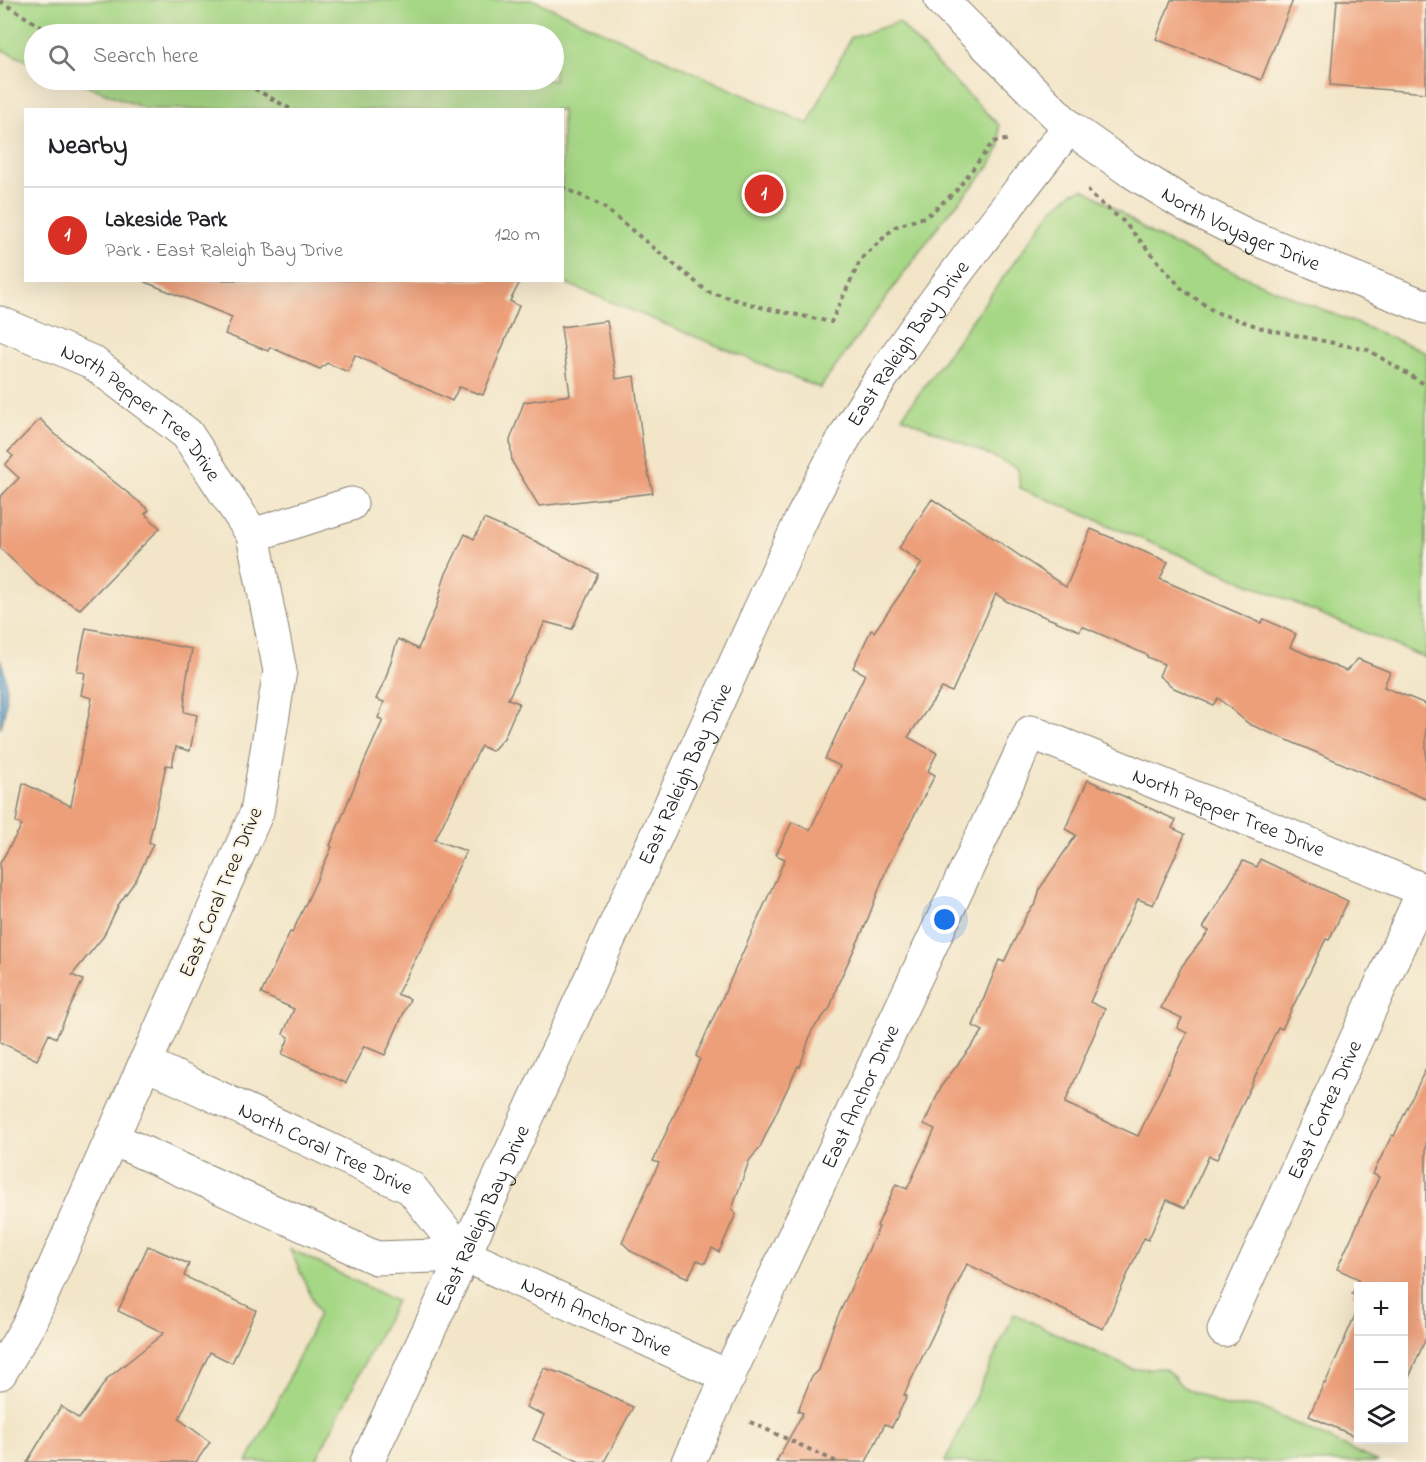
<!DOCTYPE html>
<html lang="en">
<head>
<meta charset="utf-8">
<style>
  body { margin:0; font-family:"Indie Flower",sans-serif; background:#f6f6f6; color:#202124 }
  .controls { position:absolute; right:18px; bottom:18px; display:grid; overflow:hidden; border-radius:0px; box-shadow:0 6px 24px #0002 }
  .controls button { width:54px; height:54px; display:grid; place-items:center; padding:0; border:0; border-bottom:2px solid #e0e0e0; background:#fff; color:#202124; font:30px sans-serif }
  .you { position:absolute; left:945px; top:920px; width:21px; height:21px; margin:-15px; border:4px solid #fff; border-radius:50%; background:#1a73e8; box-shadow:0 0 0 9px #1a73e833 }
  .badge { display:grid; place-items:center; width:39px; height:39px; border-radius:50%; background:#d93025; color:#fff; font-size:20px; font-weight:700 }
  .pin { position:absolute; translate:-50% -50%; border:3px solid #fff; box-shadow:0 2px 6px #0006 }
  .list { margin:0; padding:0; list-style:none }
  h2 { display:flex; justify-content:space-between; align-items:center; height:78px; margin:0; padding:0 24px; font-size:26px }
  h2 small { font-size:20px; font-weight:400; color:#757577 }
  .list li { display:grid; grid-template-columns:39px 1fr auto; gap:18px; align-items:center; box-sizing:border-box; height:96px; padding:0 24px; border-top:2px solid #e0e0e0 }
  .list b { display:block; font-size:22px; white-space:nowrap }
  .list p { margin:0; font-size:20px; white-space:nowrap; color:#757577 }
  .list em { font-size:20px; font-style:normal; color:#757577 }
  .icon { flex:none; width:33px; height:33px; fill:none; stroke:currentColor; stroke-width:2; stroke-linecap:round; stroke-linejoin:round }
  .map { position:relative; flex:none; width:1426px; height:1462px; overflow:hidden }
  .search { position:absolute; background:#fff; box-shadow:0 6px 24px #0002; left:24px; top:24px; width:540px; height:66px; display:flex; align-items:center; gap:15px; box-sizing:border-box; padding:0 21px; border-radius:33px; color:#757577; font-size:22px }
  .panel { position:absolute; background:#fff; box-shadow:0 6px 24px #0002; left:24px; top:108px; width:540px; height:174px; border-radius:0px }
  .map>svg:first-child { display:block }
  .green { fill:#a6d785; stroke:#617a50; stroke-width:1.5 }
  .water { fill:#5ca0d1; stroke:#3c5e76; stroke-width:1.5 }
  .building { fill:#ed9f79 }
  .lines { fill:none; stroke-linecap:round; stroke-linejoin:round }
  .street-casing { stroke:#878072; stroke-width:35 }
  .secondary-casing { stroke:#878072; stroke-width:35 }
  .path { stroke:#878072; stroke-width:4; stroke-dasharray:4.5 4.5; stroke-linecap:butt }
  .street { stroke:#fff; stroke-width:33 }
  .secondary { stroke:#fff; stroke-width:33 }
  .labels { text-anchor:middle; stroke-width:4.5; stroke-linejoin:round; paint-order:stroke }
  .street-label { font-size:21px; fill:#1c1c1c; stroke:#fcf5e5 }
</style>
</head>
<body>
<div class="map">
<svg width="1426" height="1462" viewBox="0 0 1426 1462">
  <rect width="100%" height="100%" fill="#fcf5e5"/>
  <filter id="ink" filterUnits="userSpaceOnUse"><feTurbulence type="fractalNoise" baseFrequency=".0167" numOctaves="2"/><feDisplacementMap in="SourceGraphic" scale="12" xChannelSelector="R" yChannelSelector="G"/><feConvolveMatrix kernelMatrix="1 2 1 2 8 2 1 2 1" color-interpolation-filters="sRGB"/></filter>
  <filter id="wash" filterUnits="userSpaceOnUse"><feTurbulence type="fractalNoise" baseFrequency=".008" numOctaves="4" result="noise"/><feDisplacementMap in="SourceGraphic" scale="24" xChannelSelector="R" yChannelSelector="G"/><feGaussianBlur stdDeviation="1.35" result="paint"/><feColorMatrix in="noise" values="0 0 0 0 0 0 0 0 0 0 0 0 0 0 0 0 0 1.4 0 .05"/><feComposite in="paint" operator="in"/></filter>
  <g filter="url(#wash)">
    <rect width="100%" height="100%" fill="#f2e5c8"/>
    <g class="green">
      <polygon points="0,0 534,0 808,124 851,37 899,22 938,65 999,125 1000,147 990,166 942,221 820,388 560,281 562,280 562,110 146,109 73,80 554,80 554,34 34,34 34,64 0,49"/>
      <path d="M1083 189C1111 202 1133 225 1160 238 1247 280 1337 315 1426 352V658L1020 488 1018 469 998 459 902 417 1052 210 1073 192Z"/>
      <polygon points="290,1249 396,1301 315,1462 247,1462 268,1423 319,1314"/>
      <polygon points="1014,1314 1132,1369 1165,1368 1183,1387 1227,1407 1260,1407 1378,1462 945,1462"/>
    </g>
    <path class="water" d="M0 660C9 676 7 712 0 729Z"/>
    <g id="blocks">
      <g class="building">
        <polygon points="1171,0 1293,0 1261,80 1156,39"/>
        <polygon points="1337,0 1426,0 1426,93 1330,85"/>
        <polygon points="146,280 521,280 510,301 519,306 483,395 459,387 452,401 355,355 348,372 327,363 320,369 270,347 268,351 225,334 232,317 145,282"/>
        <polygon points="607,321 616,379 634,376 644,455 653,493 539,506 512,462 510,440 524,402 570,395 561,327"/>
        <polygon points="40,419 55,434 149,510 145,514 160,528 80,609 37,584 0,548 0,497 19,478 5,465 13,456 8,452"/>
        <polygon points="932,499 961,518 962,517 1066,587 1091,529 1168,562 1160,579 1261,623 1264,619 1296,634 1290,647 1346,671 1358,659 1390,672 1384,687 1426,704 1426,799 1249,724 1218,698 1213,705 1174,688 1159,676 1164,664 1147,657 1147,655 1082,626 1080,631 1008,602 996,594 952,692 942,688 908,737 937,753 928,771 935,775 886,870 866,924 838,984 830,1008 812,1030 800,1067 798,1066 760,1147 749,1161 732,1209 736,1214 719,1252 712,1248 705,1263 697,1260 688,1278 632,1252 622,1242 659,1163 653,1161 700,1059 696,1056 785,859 776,855 792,822 810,830 840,766 825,759 865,674 853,668 871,630 874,632 922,563 899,548"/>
        <polygon points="484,519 537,542 598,574 572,629 545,622 508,699 519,703 504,738 492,751 481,746 435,840 466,851 452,881 447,900 397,994 410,999 385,1055 364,1046 346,1083 282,1054 289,1037 283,1034 294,1009 261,994 290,932 292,933 332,847 330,846 365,760 383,720 378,718 384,702 376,699 385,680 398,639 418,649 437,605 444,578 465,534 474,539"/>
        <polygon points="86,628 192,649 186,682 184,712 197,715 190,751 176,747 172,766 166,765 149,842 153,844 137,878 119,904 103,937 72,975 83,980 56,1038 49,1034 37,1060 0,1042 0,863 22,825 16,822 23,783 71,806 92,698 81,695 85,673 77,671"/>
        <polygon points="1088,780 1176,820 1172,828 1185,834 1153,905 1138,899 1090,1002 1105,1009 1065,1103 1138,1136 1187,1033 1177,1028 1182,1018 1161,1008 1182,966 1209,931 1203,928 1243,861 1257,867 1260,859 1348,901 1329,940 1326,939 1282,1029 1278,1027 1217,1159 1209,1156 1185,1208 1167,1200 1148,1240 1144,1238 1103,1329 967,1264 904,1395 907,1396 892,1427 885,1424 866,1462 776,1462 803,1413 798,1411 811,1378 819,1370 833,1327 879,1227 877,1226 896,1184 907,1189 935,1129 924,1124 942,1085 983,1031 973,1026 999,960 1004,962 1027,914 1036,903 1040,888 1076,835 1065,829"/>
        <polygon points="1426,1068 1426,1338 1404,1389 1404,1287 1359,1287 1359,1297 1352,1294 1359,1279 1337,1269 1379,1177 1373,1174 1392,1135 1394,1136"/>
        <polygon points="148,1246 189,1264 184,1276 256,1310 232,1363 210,1352 179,1419 210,1442 196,1462 27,1462 61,1406 79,1419 108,1378 164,1333 118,1311"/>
        <polygon points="1359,1306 1359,1438 1309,1416 1324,1383 1325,1384"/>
        <polygon points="544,1368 563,1374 633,1407 604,1462 580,1462 533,1440 544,1415 526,1407"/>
      </g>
    </g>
  </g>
  <g filter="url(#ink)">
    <use href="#blocks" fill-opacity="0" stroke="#878072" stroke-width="1.5"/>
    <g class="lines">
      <g class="street-casing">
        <g id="street">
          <path id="s1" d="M0 323 92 362 187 434 253 535 280 671 257 812 29 1324 0 1373"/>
          <polyline points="253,535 351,504"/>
          <path id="s2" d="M145 1063 411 1188 464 1255"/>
          <path id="s3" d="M111 1138 376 1258 464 1255 729 1377"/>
          <path id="s4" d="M1224 1330 1424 890"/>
          <path id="s5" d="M688 1462 1031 732 1426 891"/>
        </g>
      </g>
      <g class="secondary-casing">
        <g id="secondary">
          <path id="s6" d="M941 0 1069 127 1128 169 1188 206 1246 235 1426 307"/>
          <path id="s7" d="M367 1462 464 1255 801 520C826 471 851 422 882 377 940 290 1006 209 1069 127"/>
        </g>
      </g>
      <g class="path">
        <polyline points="0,1 46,30 90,34"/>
        <polyline points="239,80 292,110"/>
        <polyline points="562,187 601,205 708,292 764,308 831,322 861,259 895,227 927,216 956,191 993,142 1011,139"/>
        <polyline points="1088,189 1090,194 1123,221 1182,289 1215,312 1265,329 1368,350 1426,385"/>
        <polyline points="750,1422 837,1462"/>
      </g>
      <use href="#street" class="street"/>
      <use href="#secondary" class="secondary"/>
    </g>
  </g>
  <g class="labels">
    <g class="street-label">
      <text dy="7" stroke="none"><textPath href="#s6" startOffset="381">North Voyager Drive</textPath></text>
      <text dy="7" stroke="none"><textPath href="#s7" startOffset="1244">East Raleigh Bay Drive</textPath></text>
      <text dy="7" stroke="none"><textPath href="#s1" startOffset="170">North Pepper Tree Drive</textPath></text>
      <text dy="7" stroke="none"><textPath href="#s7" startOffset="758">East Raleigh Bay Drive</textPath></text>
      <text dy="7" stroke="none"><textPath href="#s5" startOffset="1020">North Pepper Tree Drive</textPath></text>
      <text transform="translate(220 892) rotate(-67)" y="7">East Coral Tree Drive</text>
      <text dy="7" stroke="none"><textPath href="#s5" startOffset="404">East Anchor Drive</textPath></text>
      <text dy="7" stroke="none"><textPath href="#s4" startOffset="242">East Cortez Drive</textPath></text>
      <text dy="7" stroke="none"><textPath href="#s2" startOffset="200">North Coral Tree Drive</textPath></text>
      <text dy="7" stroke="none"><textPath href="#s7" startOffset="272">East Raleigh Bay Drive</textPath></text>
      <text dy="7" stroke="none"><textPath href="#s3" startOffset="525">North Anchor Drive</textPath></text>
    </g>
  </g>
</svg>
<div class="controls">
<button>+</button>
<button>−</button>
<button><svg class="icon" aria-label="layers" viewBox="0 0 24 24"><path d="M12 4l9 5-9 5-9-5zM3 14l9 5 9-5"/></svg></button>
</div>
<div class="you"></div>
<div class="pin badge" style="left:764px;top:194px">1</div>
<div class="search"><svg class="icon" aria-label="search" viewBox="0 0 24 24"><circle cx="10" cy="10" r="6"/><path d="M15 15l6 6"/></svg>Search here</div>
<section class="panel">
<h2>Nearby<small></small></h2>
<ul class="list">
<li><span class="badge">1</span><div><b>Lakeside Park</b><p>Park · East Raleigh Bay Drive</p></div><em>120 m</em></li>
</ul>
</section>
</div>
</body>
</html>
